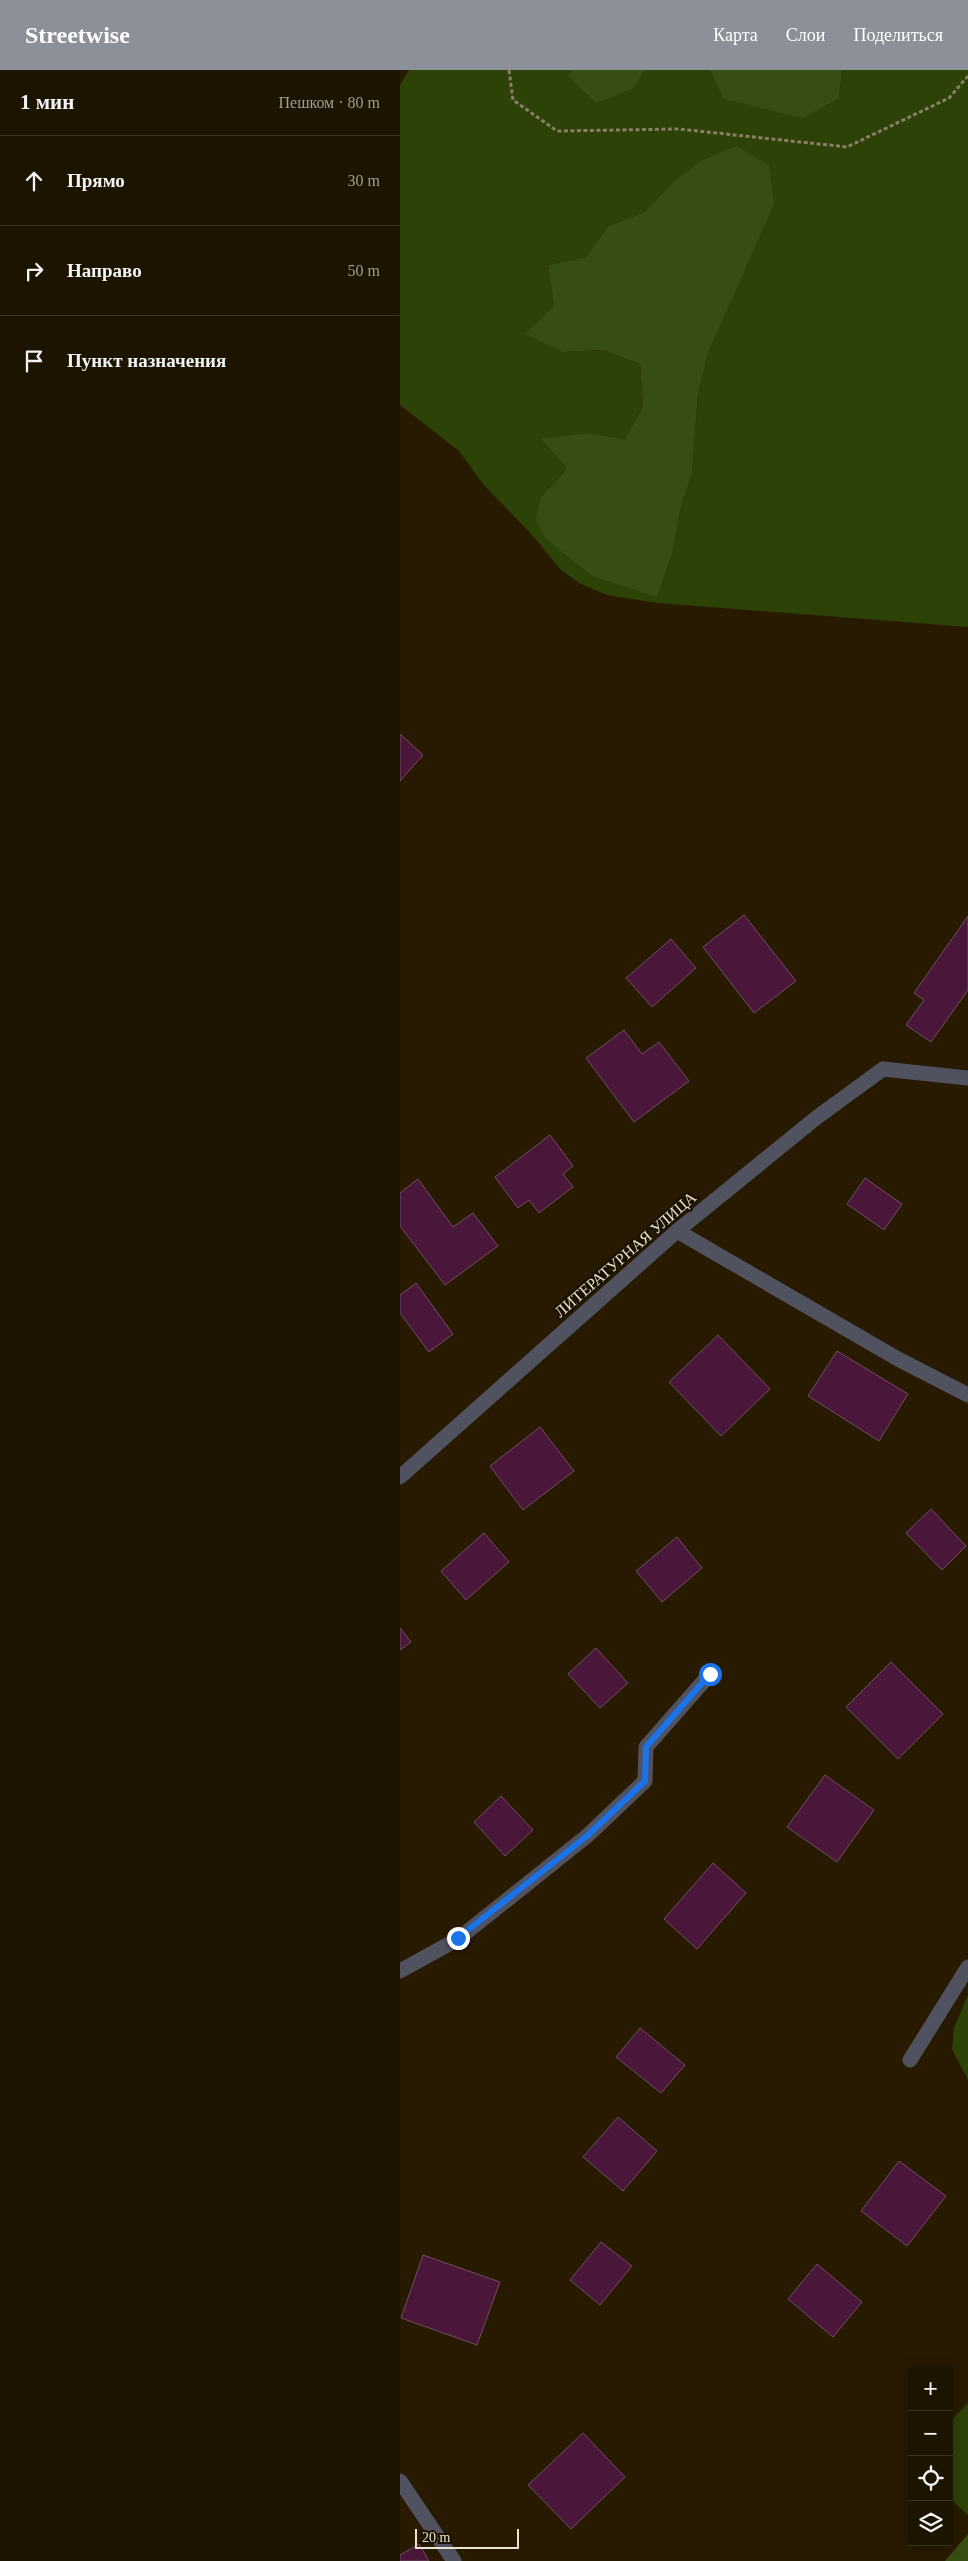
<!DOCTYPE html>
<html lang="ru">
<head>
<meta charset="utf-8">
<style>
  body { margin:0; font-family:Georgia,serif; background:#2a210f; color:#f1f3f6 }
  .controls { position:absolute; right:15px; bottom:15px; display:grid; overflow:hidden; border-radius:0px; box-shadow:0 2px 12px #0003 }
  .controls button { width:45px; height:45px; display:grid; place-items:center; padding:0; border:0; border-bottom:1px solid #3b3322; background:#1d1400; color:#f1f3f6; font:25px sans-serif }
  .scale { position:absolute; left:15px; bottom:12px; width:104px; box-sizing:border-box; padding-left:5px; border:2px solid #ebe2d1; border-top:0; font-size:14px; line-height:18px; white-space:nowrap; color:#ebe2d1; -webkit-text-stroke:4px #1b1100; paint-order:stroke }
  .stop { position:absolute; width:15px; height:15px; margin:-11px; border:4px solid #1a73e8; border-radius:50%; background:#fff }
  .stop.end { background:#1a73e8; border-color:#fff; box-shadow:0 1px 5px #0008 }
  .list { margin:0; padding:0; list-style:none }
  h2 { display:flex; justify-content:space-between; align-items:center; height:65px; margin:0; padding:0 20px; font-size:21px }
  h2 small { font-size:16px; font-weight:400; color:#a09e99 }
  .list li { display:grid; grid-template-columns:32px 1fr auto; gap:15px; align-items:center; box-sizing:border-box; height:90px; padding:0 20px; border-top:1px solid #3b3322 }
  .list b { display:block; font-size:19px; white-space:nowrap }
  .list em { font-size:16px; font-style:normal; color:#a09e99 }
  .icon { flex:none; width:28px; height:28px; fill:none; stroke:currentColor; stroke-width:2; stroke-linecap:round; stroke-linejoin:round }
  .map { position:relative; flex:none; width:568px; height:2491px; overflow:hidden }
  header { display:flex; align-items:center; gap:30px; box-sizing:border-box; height:70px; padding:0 25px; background:#8c9099; color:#fff }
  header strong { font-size:24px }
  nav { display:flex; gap:28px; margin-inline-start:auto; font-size:18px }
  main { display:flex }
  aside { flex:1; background:#1d1400 }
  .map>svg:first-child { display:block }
  .green { fill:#2c4206; fill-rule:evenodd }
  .forest { fill:#374e12 }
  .building { fill:#4a173a; stroke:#6f5062 }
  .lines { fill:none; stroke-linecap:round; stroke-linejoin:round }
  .path { stroke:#897e68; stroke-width:3; stroke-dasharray:4 2.5; stroke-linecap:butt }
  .lane { stroke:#505260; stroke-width:15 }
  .street { stroke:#505260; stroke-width:15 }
  .route { stroke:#1a73e8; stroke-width:6 }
  .labels { text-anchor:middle; stroke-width:4.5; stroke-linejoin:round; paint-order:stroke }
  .street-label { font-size:16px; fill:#ebe2d1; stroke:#1b1100 }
</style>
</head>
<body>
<header>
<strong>Streetwise</strong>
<nav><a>Карта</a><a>Слои</a><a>Поделиться</a></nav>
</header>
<main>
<aside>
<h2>1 мин<small>Пешком · 80 m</small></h2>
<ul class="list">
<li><svg class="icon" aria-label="ahead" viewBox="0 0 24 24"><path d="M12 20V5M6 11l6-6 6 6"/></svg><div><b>Прямо</b></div><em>30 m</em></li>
<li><svg class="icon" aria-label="right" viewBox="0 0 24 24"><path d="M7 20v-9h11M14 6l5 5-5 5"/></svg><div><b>Направо</b></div><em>50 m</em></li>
<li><svg class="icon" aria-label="arrive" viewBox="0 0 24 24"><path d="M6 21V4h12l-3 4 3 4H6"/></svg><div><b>Пункт назначения</b></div></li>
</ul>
</aside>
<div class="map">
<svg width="568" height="2491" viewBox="0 0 568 2491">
  <rect width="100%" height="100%" fill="#271a00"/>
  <g class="green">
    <path d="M9 0H172L168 7 234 18 245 0H310L325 29 439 28 442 0H568V557L257 533 207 525 179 513 160 499 134 467 83 414 59 381 0 335V15ZM271 114 357 170 308 283 298 324 292 403 280 440 141 427 167 399 142 370 186 363 225 369 243 336 240 294 202 280 162 282 126 264 154 236 148 195 186 187 208 156 245 142Z"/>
    <polygon points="568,1925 568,2010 552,1979 554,1958"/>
    <polygon points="568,2333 568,2445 549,2428 549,2353"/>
  </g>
  <g class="forest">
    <polygon points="172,0 245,0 234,18 196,33 168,6"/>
    <polygon points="310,0 442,0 439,28 403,48 324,29"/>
    <polygon points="336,76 369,95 374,134 308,283 298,324 292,403 280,440 272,483 257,527 192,506 145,468 136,450 141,427 167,399 141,369 186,363 225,369 243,336 240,294 202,280 162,282 125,264 154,236 148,195 186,187 208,156 245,142 271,114 301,91"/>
    <polygon points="568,2464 568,2491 545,2491"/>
  </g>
  <g class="building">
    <polygon points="0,664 23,685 0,711"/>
    <polygon points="344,845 396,911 354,943 303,877"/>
    <polygon points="568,846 568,920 531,972 506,955 524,930 514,923"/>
    <polygon points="271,869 296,898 252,937 226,908"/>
    <polygon points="224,960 242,984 259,972 289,1011 234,1052 186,988"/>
    <polygon points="150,1065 173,1096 163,1104 173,1117 139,1143 129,1130 118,1138 95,1107"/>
    <polygon points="465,1108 502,1134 484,1160 447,1134"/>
    <polygon points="18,1109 53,1157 73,1143 98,1176 45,1215 0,1156 0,1123"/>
    <polygon points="16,1213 53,1264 29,1282 0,1243 0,1225"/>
    <polygon points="318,1265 370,1319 321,1366 269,1312"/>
    <polygon points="437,1281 508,1324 479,1371 408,1326"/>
    <polygon points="140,1357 174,1401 123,1440 90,1396"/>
    <polygon points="531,1439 566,1476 542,1500 506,1463"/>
    <polygon points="84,1463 109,1492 66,1530 41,1501"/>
    <polygon points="277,1467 302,1498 262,1532 236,1501"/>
    <polygon points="0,1558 11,1572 0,1580"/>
    <polygon points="196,1578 228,1613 200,1638 168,1604"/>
    <polygon points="491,1592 543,1644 498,1689 446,1637"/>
    <polygon points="425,1705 474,1740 437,1792 387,1757"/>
    <polygon points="101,1726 133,1760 105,1786 74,1752"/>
    <polygon points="313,1793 346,1823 297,1879 264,1849"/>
    <polygon points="240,1958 285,1995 261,2023 216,1987"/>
    <polygon points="218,2047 257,2081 223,2121 183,2087"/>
    <polygon points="499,2091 546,2126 507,2176 461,2141"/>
    <polygon points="201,2172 232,2196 200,2235 170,2210"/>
    <polygon points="23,2185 100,2212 77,2275 1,2248"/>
    <polygon points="417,2194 462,2232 433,2267 388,2229"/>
    <polygon points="183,2363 225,2407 171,2459 128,2415"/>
    <polygon points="19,2474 29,2491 0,2491 0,2485"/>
  </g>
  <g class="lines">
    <polyline class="path" points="109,0 113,30 157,61 279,59 447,77 549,28 568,6"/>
    <g class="lane">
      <polyline points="483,999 568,1008"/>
      <polyline points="0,1901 58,1869 187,1766 245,1711 246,1677 310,1604"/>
      <polyline points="510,1990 568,1897"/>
      <polyline points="0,2411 54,2491"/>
    </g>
    <g class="street">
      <polyline points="277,1161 498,1289 568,1325"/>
      <polyline points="0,1407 277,1161 416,1048 483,999"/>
    </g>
  </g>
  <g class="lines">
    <polyline class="route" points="58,1868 187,1766 245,1711 246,1677 310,1604"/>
  </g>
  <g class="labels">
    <g class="street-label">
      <text transform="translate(225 1184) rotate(-41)" y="6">ЛИТЕРАТУРНАЯ УЛИЦА</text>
    </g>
  </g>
</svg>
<div class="controls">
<button>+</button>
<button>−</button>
<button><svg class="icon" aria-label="locate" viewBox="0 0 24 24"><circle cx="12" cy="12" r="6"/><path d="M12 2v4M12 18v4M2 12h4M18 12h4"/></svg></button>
<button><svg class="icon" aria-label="layers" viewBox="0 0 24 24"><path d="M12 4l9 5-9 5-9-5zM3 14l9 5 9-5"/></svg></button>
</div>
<div class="scale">20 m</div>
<div class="stop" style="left:310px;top:1604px"></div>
<div class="stop end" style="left:58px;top:1868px"></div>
</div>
</main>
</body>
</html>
